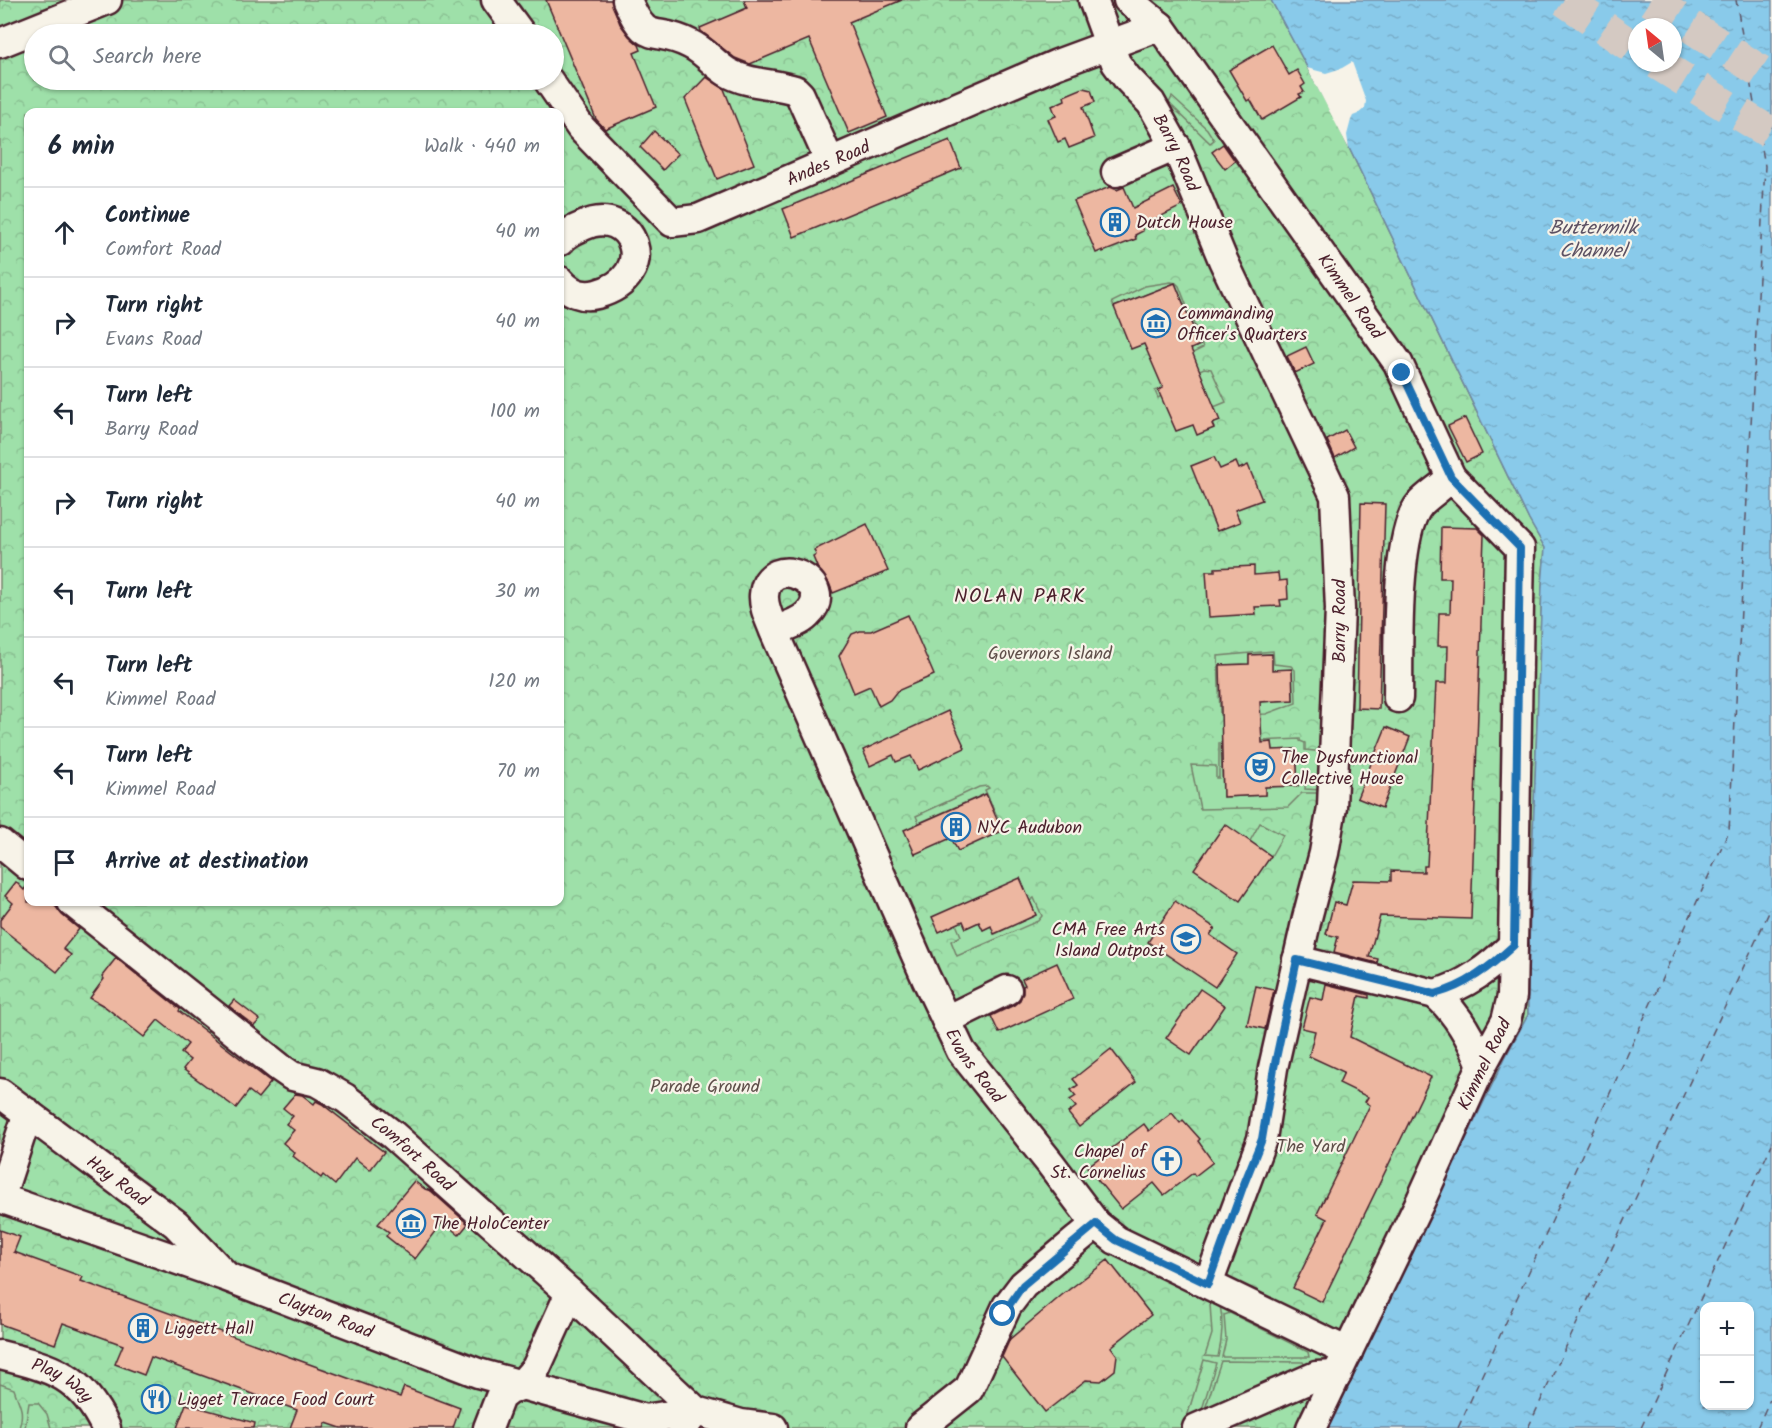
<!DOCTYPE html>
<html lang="en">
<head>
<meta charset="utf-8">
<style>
  body { margin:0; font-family:Kalam,sans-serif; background:#f2f2f3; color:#1f2937 }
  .controls { position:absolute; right:18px; bottom:18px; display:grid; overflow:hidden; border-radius:12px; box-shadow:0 2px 4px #0004 }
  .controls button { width:54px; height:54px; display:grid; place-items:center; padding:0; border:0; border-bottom:2px solid #e0e1e3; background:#fff; color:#1f2937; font:30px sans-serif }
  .compass { position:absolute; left:1628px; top:18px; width:54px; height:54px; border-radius:50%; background:#fff; box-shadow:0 2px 4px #0004; rotate:331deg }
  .stop { position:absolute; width:18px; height:18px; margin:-14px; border:4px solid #1f6fb2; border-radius:50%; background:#fff }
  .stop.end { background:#1f6fb2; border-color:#fff; box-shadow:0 2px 6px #0008 }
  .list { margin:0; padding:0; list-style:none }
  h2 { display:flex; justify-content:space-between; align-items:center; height:78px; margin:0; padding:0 24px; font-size:26px }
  h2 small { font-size:20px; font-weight:400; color:#747a83 }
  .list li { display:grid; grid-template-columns:39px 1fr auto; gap:18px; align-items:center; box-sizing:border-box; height:90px; padding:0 24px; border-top:2px solid #e0e1e3 }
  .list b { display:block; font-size:22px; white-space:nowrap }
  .list p { margin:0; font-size:20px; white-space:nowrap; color:#747a83 }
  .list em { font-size:20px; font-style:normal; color:#747a83 }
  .icon { flex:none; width:33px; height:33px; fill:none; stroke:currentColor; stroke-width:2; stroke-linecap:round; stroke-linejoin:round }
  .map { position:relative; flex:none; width:1772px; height:1428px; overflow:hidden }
  .search { position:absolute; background:#fff; box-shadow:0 2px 4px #0004; left:24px; top:24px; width:540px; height:66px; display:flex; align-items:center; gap:15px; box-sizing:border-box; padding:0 21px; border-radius:33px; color:#747a83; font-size:22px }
  .panel { position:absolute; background:#fff; box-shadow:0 2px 4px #0004; left:24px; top:108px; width:540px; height:798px; border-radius:12px }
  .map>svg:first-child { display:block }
  .park { fill:url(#park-crowns); stroke:#74806a; stroke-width:1.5; fill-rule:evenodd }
  .garden { fill:#9ee0a9; stroke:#74806a; stroke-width:1.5; fill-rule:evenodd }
  .water { fill:url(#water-ripples); stroke:#70869e; stroke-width:1.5; fill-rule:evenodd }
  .pier { fill:#f7f3e8 }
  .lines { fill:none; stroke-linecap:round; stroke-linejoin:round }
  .ferry { stroke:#5d5264; stroke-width:1.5; stroke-dasharray:8 6; stroke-linecap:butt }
  .building { fill:#edb7a1; stroke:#4a1f2b; stroke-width:1.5 }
  .highway-tunnel { stroke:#d4c9c2; stroke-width:33; stroke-dasharray:33 16; stroke-linecap:butt }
  .minor-casing { stroke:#4a1f2b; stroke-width:33 }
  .minor { stroke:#f7f3e8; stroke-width:28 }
  .route { stroke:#1f6fb2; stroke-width:8 }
  .labels { text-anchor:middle; stroke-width:4.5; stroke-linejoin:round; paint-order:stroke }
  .street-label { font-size:18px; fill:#4a1f2b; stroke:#f7f3e8 }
  .poi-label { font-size:18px; fill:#4a1f2b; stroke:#f7f3e8; text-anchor:start }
  .park-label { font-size:18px; fill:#5f4f4a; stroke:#f7f3e8 }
  .water-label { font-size:20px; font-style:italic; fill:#5d5264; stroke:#f7f3e8 }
  .neighbourhood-label { font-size:20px; letter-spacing:1.5px; fill:#4a1f2b; stroke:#f7f3e8 }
</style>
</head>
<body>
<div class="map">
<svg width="1772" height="1428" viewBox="0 0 1772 1428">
  <defs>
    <pattern id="park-crowns" width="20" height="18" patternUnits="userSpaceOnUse" patternTransform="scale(1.5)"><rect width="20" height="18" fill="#9ee0a9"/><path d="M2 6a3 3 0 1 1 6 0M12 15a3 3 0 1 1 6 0" fill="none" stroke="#8ac092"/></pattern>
    <pattern id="water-ripples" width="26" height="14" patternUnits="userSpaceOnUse" patternTransform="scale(1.5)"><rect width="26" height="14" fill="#89caea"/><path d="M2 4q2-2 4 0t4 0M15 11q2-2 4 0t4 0" fill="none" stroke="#78adc9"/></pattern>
  </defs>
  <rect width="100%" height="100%" fill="#f7f3e8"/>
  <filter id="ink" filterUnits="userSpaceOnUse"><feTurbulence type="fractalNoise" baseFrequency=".0167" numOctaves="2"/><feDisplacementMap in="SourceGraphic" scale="12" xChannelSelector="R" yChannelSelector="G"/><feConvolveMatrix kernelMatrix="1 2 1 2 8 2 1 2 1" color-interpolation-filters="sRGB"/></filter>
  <g filter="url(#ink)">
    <path class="park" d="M0 0H1271L1336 121 1529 520 1545 548 1542 586 1528 972V1015L1505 1058 1327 1428H0ZM34 34H554V80H34ZM28 112H560V902H28Z"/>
    <g class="garden">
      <polygon points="1172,97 1207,129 1214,140 1210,143 1169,103"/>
      <polygon points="1171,282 1176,283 1179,286 1203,348 1189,355 1188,351 1200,345 1175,283 1114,307 1112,302 1145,286"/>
      <polygon points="1204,368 1211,369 1226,402 1214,407 1161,396 1158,398 1155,391"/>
      <polygon points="1273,651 1274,664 1291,666 1295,670 1296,703 1266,714 1237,715 1260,702 1293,700 1292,670 1272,670 1271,654 1249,655 1249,664 1220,665 1222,712 1233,715 1220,715 1218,656"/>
      <path d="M1300 739V741L1305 743V750L1324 752 1322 778 1306 777 1305 789 1321 790V793H1302L1288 807 1200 809 1191 765 1216 766V778H1219V743ZM1272 742 1273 750 1296 749 1298 785 1265 787V795L1223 797 1221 745Z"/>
      <polygon points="987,786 989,788 985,790 1004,831 1002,831 985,794 919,823 916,816 979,787"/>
      <polygon points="1260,823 1283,835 1271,856 1250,841"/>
      <polygon points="1034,898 1042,916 1038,921 957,956 951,941 961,936 956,924 963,921 966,928 979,922 983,930 991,926 995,934 1036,915 1030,901"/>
      <path d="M1210 1304 1220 1305C1224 1323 1222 1340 1218 1357L1205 1356 1212 1334Z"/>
      <polygon points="1230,1313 1308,1352 1309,1357 1222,1357 1226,1340 1224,1315"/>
      <polygon points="1204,1360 1216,1363 1201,1413 1187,1417"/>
      <polygon points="1221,1361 1303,1362 1306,1367 1206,1413 1206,1406"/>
      <path d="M0 1384 14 1389C19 1405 25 1409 19 1428H0Z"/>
      <polygon points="29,1403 38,1403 47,1414 51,1428 25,1428"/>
    </g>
    <path class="water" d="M1271 0H1772V1428H1327L1505 1058 1528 1015V972L1542 586 1545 548 1529 520 1336 121ZM1637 27H1673V63H1637ZM1704 1306H1750V1406H1704Z"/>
    <polygon class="pier" points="1352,62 1366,101 1365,108 1358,114 1353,116 1351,120 1347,135 1349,149 1307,68 1326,73 1342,68"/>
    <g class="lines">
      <g class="ferry">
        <polyline points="1458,1428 1729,831 1765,166 1736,0"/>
        <polyline points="1528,1428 1772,906"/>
        <polyline points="1641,1428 1772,1144"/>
        <polyline points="1757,1428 1772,1395"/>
      </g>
    </g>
    <g class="building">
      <polygon points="546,0 611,0 620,24 629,36 639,45 641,50 634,53 656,107 605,129 596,119"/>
      <polygon points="744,0 902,0 849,22 887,117 849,133 809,39 750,64 735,58 701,31 700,28 747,8"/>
      <polygon points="1272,45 1289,75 1297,70 1305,84 1301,87 1304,92 1299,94 1301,97 1262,120 1250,99 1247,101 1229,70"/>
      <polygon points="706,77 724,89 754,164 717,179 685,99"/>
      <polygon points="1083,88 1091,90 1095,102 1083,107 1094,138 1069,148 1065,139 1058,142 1048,119 1056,116 1052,106 1065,100 1064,96"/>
      <polygon points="654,131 678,154 663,170 640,147"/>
      <polygon points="950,140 961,168 794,237 783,209"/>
      <polygon points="1223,144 1235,161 1225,169 1212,152"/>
      <polygon points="1110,187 1117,190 1124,187 1133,208 1173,188 1182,206 1141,226 1143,231 1135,235 1136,239 1103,252 1103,250 1096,253 1074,201"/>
      <polygon points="1175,283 1200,345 1191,349 1220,421 1212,424 1214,428 1197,435 1193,425 1176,431 1158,390 1163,388 1144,344 1131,349 1114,307"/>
      <polygon points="1306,347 1314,364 1295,373 1287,356"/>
      <polygon points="1465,418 1482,454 1466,462 1448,426"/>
      <polygon points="1345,430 1354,447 1335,458 1327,440"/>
      <polygon points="1214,457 1220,469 1236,462 1239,469 1248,465 1262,500 1235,510 1240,522 1217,531 1191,466"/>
      <polygon points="1361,503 1385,504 1379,709 1357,708"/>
      <polygon points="867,524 888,571 833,593 829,583 818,569 813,557 816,555 814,550"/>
      <polygon points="1441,527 1477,528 1484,535 1471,919 1380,916 1369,957 1378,959 1377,963 1334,952 1338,937 1326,934 1334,902 1346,905 1353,880 1391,881 1391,871 1424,872 1424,866 1427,866 1436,683 1447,683 1448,646 1438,646 1439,613 1450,613 1451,578 1440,578"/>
      <polygon points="1254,566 1254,575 1278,573 1279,581 1287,580 1288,599 1280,600 1281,606 1255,607 1256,614 1209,617 1206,571 1215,571 1215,568"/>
      <polygon points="908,615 934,675 897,691 890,700 879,706 870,686 854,693 839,656 852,634 860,631 871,631"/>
      <polygon points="1272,654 1272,670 1292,669 1293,700 1260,702 1262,743 1272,742 1273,750 1296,749 1298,786 1265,787 1265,795 1223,797 1220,665 1249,664 1249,655"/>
      <polygon points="948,711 965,748 918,770 911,756 896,762 893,755 870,766 863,750"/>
      <polygon points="1386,727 1410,737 1382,808 1357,798"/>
      <polygon points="986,794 1002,831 958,851 951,838 915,854 904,830"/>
      <polygon points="1225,824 1271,856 1240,901 1194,869"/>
      <polygon points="1020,878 1036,915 994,934 991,926 983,930 979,922 966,928 963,921 939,932 932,917"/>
      <polygon points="16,882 24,890 28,884 28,902 50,902 56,907 62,915 79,929 63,949 71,955 57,972 0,927 0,920 13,903 5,896"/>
      <polygon points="1175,901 1215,928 1210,935 1237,954 1215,987 1148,942"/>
      <polygon points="116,958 177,1007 180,1009 179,1011 271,1082 258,1098 249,1091 236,1108 183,1069 190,1060 181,1053 188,1044 158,1020 144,1037 104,1006 90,998 104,979 102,976"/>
      <polygon points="1057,963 1073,999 999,1033 991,1016 1014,1005 1020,1000 1023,992 1023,986 1025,985 1022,979"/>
      <polygon points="1326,984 1369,995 1369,998 1359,996 1350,1037 1431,1077 1322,1302 1293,1288 1327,1219 1317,1214 1370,1105 1365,1102 1368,1097 1339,1083 1344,1072 1309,1056 1315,1031 1302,1028 1310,997 1323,1000"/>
      <polygon points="1256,986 1274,990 1265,1029 1247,1025"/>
      <polygon points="1200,989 1225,1006 1191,1055 1166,1038"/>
      <polygon points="234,1000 260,1020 254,1026 229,1006"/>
      <polygon points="1111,1049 1136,1082 1079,1127 1068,1113 1076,1107 1070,1100 1076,1096 1071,1090 1078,1085 1073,1079"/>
      <polygon points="295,1094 302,1095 314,1104 316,1101 322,1104 384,1152 370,1170 355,1158 335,1185 323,1175 321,1178 293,1156 295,1153 283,1143 294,1130 286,1124 293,1116 283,1108"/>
      <polygon points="1172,1113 1180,1123 1183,1120 1200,1139 1198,1141 1213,1162 1195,1176 1193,1173 1164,1195 1154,1183 1121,1209 1087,1167 1144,1124 1149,1131"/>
      <polygon points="414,1181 425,1189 431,1191 468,1224 459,1235 443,1222 415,1259 386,1236 389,1232 378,1224"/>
      <polygon points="0,1230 20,1237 14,1252 83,1277 81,1281 400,1397 404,1387 460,1408 453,1428 341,1428 326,1423 324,1428 290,1428 297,1410 151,1357 144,1375 115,1364 123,1345 63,1323 55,1344 0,1324"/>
      <polygon points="1108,1260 1151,1315 1111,1347 1117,1355 1115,1370 1101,1381 1086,1380 1045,1412 1002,1357 1010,1339 1062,1295"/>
      <polygon points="186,1404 255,1423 254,1428 177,1428"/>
    </g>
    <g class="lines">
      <g class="highway-tunnel">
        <polyline points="1564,0 1637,50"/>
        <polyline points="1650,0 1772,79"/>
        <polyline points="1657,63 1772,134"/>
      </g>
      <g class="minor-casing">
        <g id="minor">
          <polyline points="496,0 521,34"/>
          <path d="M627 0C647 48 653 25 690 44 705 51 714 64 727 72 747 84 773 83 795 90L800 95 830 162"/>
          <path id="s1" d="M1093 0 1116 63 1127 78 1151 103 1178 151 1223 260 1335 496 1340 609 1332 807 1324 853 1307 918 1273 1068 1262 1139 1208 1284"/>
          <path id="s2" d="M1128 0 1160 26 1398 363 1451 477 1520 548 1513 945 1512 996 1506 1021 1482 1065 1421 1200 1311 1428"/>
          <polyline points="0,43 107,0"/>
          <path id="s3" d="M548 80 581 128 672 222 698 219 1057 64 1160 26"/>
          <polyline points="1116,172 1176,146"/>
          <path d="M560 241C566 233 574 230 583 226 632 202 663 276 597 294 582 298 569 292 560 281"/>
          <path id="s4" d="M774 631C784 627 799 623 807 615 841 583 768 549 764 595 763 607 770 620 774 631L926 978 961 1051 1050 1163 1096 1224 1116 1240 1348 1352"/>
          <path d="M1398 698C1399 656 1394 534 1420 504 1428 495 1442 487 1451 477"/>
          <polyline points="0,843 28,866"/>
          <path id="s5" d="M72 902 279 1067 292 1076 317 1082 345 1098 393 1135 570 1293 696 1411 741 1424 773 1428"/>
          <path d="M1297 960 1435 994C1457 1012 1471 1038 1482 1065"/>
          <path d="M1435 994C1466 986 1490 967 1513 945"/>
          <polyline points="946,1020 1007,990"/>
          <path id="s6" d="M0 1093 176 1224 224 1274"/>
          <path id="s7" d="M0 1198 227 1277 478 1373 645 1419 652 1428"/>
          <polyline points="0,1198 28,1113"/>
          <path id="s8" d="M0 1355C53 1368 81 1375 106 1428"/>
          <polyline points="645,1419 696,1411 683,1428"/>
          <polyline points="488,1428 500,1397 509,1390 520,1386 536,1368 570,1293"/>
          <polyline points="920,1428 969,1389 1007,1306 1023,1285 1096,1224"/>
          <polyline points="1197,1428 1316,1376 1337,1375"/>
        </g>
      </g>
      <use href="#minor" class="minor"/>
    </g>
  </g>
  <g class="lines" filter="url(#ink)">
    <path class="route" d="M1003 1314 1023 1285 1096 1224 1116 1240 1208 1284 1244 1184 1262 1139 1274 1068 1297 960 1435 994C1466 986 1490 967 1514 945L1520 548 1451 477 1402 373"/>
  </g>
  <defs>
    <g id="building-ring" transform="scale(1.5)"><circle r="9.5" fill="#f7f3e8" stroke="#1f6fb2" stroke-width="1.5"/><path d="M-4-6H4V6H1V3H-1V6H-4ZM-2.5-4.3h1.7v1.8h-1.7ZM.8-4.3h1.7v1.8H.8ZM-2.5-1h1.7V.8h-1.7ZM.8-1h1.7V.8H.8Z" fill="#1f6fb2"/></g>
    <g id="museum-ring" transform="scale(1.5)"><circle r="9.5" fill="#f7f3e8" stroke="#1f6fb2" stroke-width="1.5"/><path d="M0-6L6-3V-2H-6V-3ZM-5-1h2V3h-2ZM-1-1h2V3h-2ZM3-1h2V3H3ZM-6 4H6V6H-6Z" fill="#1f6fb2"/></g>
    <g id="theatre-ring" transform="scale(1.5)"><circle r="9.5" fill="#f7f3e8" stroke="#1f6fb2" stroke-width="1.5"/><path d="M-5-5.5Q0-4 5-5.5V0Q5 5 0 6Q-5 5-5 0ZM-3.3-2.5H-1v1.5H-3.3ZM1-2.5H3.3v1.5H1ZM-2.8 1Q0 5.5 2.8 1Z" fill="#1f6fb2"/></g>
    <g id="school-ring" transform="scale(1.5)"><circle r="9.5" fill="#f7f3e8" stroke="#1f6fb2" stroke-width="1.5"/><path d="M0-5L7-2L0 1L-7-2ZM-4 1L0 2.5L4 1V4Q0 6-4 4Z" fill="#1f6fb2"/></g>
    <g id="church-ring" transform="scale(1.5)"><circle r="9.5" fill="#f7f3e8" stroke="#1f6fb2" stroke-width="1.5"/><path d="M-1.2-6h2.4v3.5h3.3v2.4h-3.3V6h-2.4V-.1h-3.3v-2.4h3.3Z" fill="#1f6fb2"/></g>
    <g id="restaurant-ring" transform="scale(1.5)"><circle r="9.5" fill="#f7f3e8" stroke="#1f6fb2" stroke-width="1.5"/><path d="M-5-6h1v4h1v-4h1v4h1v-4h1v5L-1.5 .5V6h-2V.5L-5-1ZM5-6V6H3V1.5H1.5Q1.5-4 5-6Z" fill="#1f6fb2"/></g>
  </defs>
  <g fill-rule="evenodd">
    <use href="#building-ring" x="1115" y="222"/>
    <use href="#museum-ring" x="1156" y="323"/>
    <use href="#theatre-ring" x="1260" y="767"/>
    <use href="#building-ring" x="956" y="827"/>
    <use href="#school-ring" x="1186" y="939"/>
    <use href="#church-ring" x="1167" y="1161"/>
    <use href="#museum-ring" x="411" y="1223"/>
    <use href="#building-ring" x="143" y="1328"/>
    <use href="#restaurant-ring" x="156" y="1399"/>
  </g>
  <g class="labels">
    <g class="street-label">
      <text dy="6" stroke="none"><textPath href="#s1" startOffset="176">Barry Road</textPath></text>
      <text dy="6" stroke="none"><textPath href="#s3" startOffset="357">Andes Road</textPath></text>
      <text dy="6" stroke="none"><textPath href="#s2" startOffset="372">Kimmel Road</textPath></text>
      <text transform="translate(1339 621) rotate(-90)" y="6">Barry Road</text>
      <text transform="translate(1484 1064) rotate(-64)" y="6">Kimmel Road</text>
      <text dy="6" stroke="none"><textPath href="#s4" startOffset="652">Evans Road</textPath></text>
      <text dy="6" stroke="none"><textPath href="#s5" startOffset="426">Comfort Road</textPath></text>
      <text dy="6" stroke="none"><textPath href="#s6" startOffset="147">Hay Road</textPath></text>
      <text dy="6" stroke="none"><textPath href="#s7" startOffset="346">Clayton Road</textPath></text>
      <text dy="6" stroke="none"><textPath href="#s8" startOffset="68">Play Way</textPath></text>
    </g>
    <g class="poi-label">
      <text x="1136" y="228">Dutch House</text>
      <text x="1177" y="319">Commanding<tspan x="1177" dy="21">Officer's Quarters</tspan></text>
      <text x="1281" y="763">The Dysfunctional<tspan x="1281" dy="21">Collective House</tspan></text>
      <text x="977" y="833">NYC Audubon</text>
      <text x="1165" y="935" text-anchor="end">CMA Free Arts<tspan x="1165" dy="21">Island Outpost</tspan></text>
      <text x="1146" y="1157" text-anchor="end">Chapel of<tspan x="1146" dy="21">St. Cornelius</tspan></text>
      <text x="432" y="1229">The HoloCenter</text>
      <text x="164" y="1334">Liggett Hall</text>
      <text x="177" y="1405">Ligget Terrace Food Court</text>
    </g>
    <g class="park-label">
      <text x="1050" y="659">Governors Island</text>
      <text x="705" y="1092">Parade Ground</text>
      <text x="1311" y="1152">The Yard</text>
    </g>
    <g class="water-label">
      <text x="1593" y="234">Buttermilk<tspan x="1593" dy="23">Channel</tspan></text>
    </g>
    <g class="neighbourhood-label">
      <text x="1020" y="602">NOLAN PARK</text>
    </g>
  </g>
</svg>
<div class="controls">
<button>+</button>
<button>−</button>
</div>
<svg class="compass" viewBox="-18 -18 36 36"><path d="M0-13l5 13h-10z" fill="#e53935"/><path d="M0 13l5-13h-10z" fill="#747a83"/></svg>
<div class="stop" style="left:1003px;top:1314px"></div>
<div class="stop end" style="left:1402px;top:373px"></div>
<div class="search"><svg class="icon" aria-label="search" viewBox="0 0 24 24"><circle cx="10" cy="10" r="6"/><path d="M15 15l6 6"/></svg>Search here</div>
<section class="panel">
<h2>6 min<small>Walk · 440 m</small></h2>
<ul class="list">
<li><svg class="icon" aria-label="ahead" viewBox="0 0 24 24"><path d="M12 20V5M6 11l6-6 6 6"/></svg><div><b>Continue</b><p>Comfort Road</p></div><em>40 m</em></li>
<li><svg class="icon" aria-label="right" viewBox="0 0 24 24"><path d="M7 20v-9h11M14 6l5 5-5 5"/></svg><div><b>Turn right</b><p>Evans Road</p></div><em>40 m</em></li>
<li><svg class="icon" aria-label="left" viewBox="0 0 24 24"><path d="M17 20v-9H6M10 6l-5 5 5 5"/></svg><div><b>Turn left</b><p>Barry Road</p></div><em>100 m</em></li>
<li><svg class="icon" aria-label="right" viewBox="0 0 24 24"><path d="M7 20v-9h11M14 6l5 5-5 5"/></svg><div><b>Turn right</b></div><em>40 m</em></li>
<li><svg class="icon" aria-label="left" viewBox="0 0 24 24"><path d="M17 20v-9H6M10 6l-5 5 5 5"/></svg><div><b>Turn left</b></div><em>30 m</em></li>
<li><svg class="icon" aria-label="left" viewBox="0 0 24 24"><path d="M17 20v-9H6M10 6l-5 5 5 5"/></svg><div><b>Turn left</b><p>Kimmel Road</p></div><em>120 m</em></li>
<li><svg class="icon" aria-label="left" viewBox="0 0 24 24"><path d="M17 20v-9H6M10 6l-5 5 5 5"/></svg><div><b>Turn left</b><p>Kimmel Road</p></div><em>70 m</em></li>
<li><svg class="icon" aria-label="arrive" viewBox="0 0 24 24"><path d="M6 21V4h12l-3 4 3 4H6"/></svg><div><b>Arrive at destination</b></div></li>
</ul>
</section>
</div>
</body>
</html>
